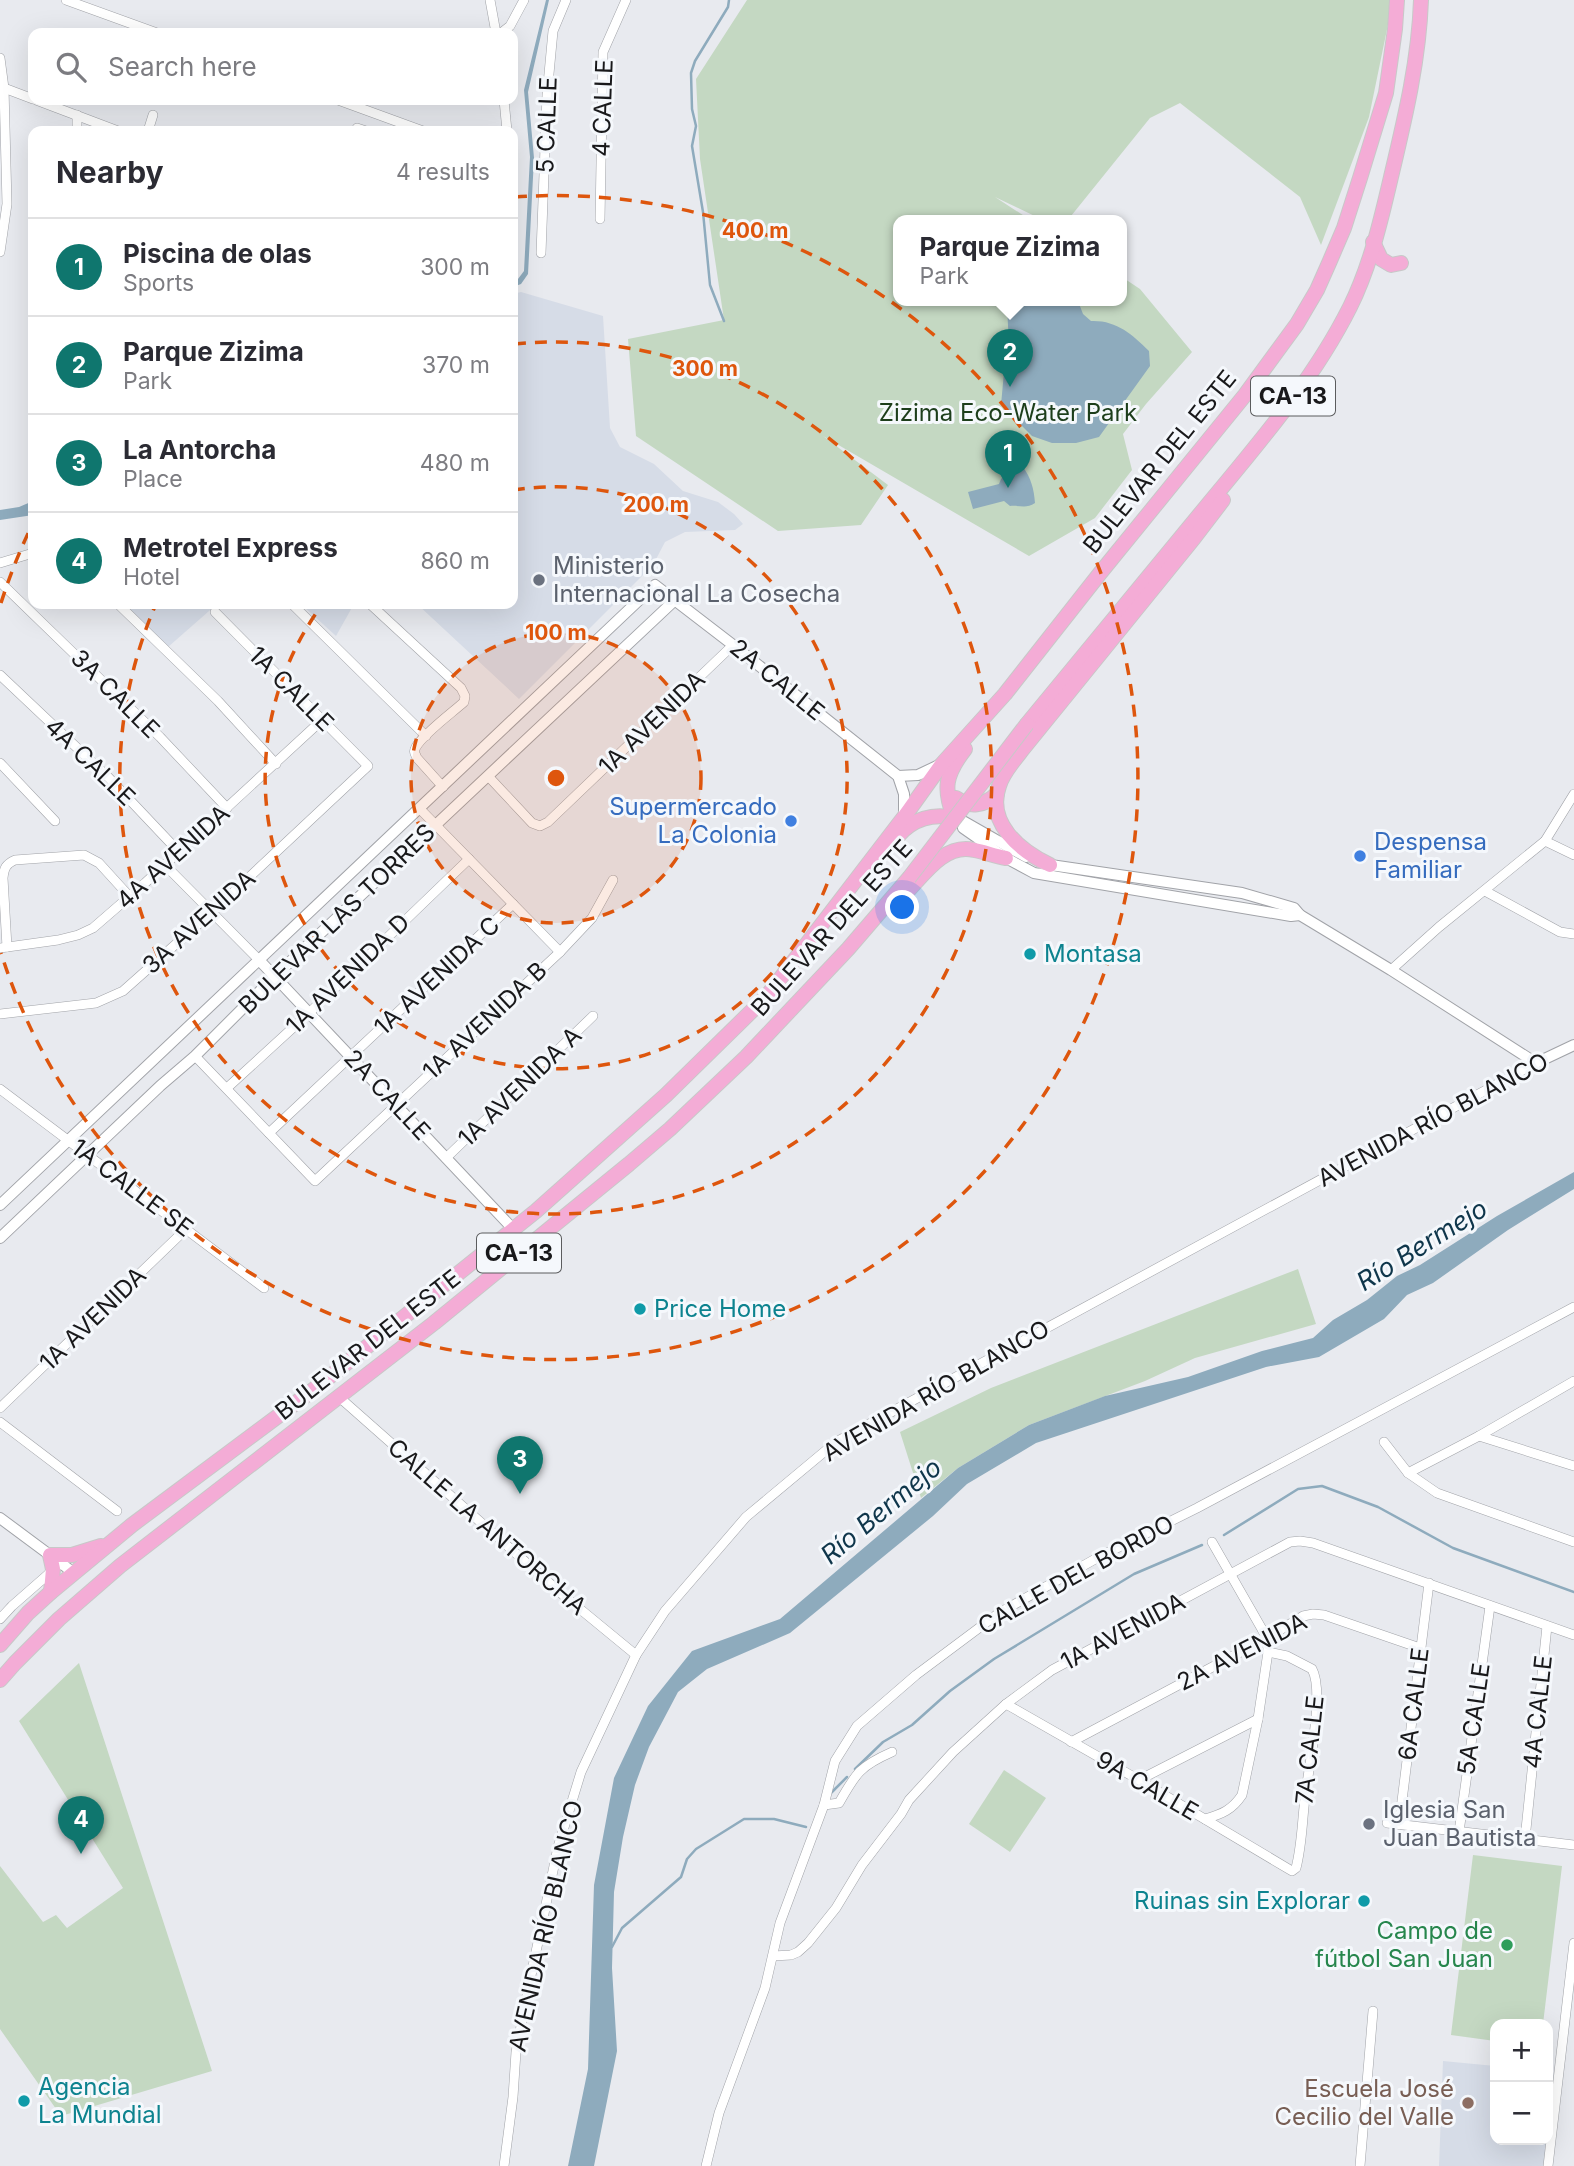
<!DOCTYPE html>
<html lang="en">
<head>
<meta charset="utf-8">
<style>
  body { margin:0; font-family:Inter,sans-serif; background:#f2f2f3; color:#2b2b33 }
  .controls { position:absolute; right:21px; bottom:21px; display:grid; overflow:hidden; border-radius:14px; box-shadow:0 7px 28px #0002 }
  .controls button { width:63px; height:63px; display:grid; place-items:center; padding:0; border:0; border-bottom:2px solid #e1e1e2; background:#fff; color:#2b2b33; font:35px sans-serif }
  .you { position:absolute; left:903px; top:908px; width:24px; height:24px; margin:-18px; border:5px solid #fff; border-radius:50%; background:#1a73e8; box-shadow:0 0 0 10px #1a73e833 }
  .badge { display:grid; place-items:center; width:46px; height:46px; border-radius:50%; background:#0f766e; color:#fff; font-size:23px; font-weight:700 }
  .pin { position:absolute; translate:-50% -58px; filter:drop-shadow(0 2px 4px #0008) }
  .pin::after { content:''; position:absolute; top:37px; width:24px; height:21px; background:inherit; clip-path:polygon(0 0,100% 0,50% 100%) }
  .popup { position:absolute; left:893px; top:215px; width:234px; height:91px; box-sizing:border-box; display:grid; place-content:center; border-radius:14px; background:#fff; filter:drop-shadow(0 2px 5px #0005); font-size:23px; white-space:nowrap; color:#7c7c81 }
  .popup b { font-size:26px; color:#2b2b33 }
  .popup::after { content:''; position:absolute; left:50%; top:100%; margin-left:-14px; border:14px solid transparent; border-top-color:#fff }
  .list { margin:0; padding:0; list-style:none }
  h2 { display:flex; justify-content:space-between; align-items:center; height:91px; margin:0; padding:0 28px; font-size:30px }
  h2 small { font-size:23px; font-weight:400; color:#7c7c81 }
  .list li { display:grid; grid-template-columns:46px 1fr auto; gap:21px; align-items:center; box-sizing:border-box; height:98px; padding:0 28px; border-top:2px solid #e1e1e2 }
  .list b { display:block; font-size:26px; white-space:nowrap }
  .list p { margin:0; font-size:23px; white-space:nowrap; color:#7c7c81 }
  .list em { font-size:23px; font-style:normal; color:#7c7c81 }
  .icon { flex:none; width:38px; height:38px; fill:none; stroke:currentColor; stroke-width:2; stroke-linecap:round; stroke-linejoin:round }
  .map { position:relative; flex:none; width:1574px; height:2166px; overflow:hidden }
  .search { position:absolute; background:#fff; box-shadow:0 7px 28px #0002; left:28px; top:28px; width:490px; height:77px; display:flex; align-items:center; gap:18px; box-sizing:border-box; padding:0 24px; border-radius:14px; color:#7c7c81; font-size:26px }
  .panel { position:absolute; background:#fff; box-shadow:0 7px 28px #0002; left:28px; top:126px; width:490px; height:483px; border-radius:14px }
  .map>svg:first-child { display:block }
  .built { fill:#d6dce7 }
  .green { fill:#c4d8c2 }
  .water { fill:#8eabbd }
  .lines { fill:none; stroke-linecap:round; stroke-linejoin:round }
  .stream { stroke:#8eabbd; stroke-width:2.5 }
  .minor-casing { stroke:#a1a3a8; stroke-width:10 }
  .tertiary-casing { stroke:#a1a3a8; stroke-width:12 }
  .trunk-casing { stroke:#c8c8c8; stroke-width:16 }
  .minor { stroke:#fff; stroke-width:9 }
  .tertiary { stroke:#fff; stroke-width:10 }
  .trunk { stroke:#f4acd6; stroke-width:14 }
  .trunk-bridge-casing { stroke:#c8c8c8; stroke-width:16; stroke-linecap:butt }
  .trunk-bridge { stroke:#f4acd6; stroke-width:14 }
  .ring { fill:none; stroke:#de560d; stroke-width:3.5; stroke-dasharray:12 9 }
  .worship-dot { fill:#6b7280; stroke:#f5f8fc; stroke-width:2.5 }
  .shop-dot { fill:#3f7fe0; stroke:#f5f8fc; stroke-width:2.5 }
  .culture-dot { fill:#0f9aa8; stroke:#f5f8fc; stroke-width:2.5 }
  .leisure-dot { fill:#2e9e5b; stroke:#f5f8fc; stroke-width:2.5 }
  .education-dot { fill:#8d6e63; stroke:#f5f8fc; stroke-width:2.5 }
  .labels { text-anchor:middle; stroke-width:6; stroke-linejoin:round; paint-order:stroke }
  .shield { fill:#f5f8fc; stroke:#5b5c5e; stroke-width:2 }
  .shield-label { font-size:23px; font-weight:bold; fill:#19191b }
  .street-label { font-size:24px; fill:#19191b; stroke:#f5f8fc }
  .park-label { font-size:24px; fill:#1d3e1b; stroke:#f5f8fc }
  .worship-label { font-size:24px; fill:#5b616d; stroke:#f5f8fc; text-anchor:start }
  .shop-label { font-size:24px; fill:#366cbe; stroke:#f5f8fc; text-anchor:end }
  .culture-label { font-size:24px; fill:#0d838f; stroke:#f5f8fc; text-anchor:start }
  .leisure-label { font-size:24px; fill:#27864d; stroke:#f5f8fc; text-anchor:end }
  .education-label { font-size:24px; fill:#785e54; stroke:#f5f8fc; text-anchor:end }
  .water-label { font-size:26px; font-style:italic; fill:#0f364b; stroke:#f5f8fc }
  .centre { fill:#de560d; stroke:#f5f8fc; stroke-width:3.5 }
  .ring-label { font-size:21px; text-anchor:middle; font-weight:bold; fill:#de560d; stroke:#f5f8fc; stroke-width:6; stroke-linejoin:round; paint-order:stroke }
</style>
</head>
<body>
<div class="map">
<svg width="1574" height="2166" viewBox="0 0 1574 2166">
  <rect width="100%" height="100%" fill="#e8eaef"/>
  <g class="built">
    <polygon points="521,292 603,316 610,428 620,447 654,464 683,491 718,502 734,514 743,524 735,530 685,532 665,542 653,565 519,699 417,604 513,604 513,294"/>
    <polygon points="124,604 217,604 168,647"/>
    <polygon points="301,604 354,604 336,636"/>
    <polygon points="1443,2061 1495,2066 1495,2140 1546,2140 1544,2166 1439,2166"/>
  </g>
  <g class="green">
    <polygon points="747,0 1393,0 1369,117 1321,245 1300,197 1180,103 1150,118 1067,221 1045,221 995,197 1032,221 898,221 898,301 1122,301 1122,277 1140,289 1192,352 1146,404 1123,434 1132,470 1095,518 1029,556 823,436 888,485 861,525 778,531 636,436 628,339 724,320 700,159 696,79"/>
    <polygon points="1298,1269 1316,1324 1195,1358 1145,1381 1029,1425 958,1468 921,1498 900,1432 991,1388"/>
    <polygon points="79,1663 212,2071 61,2116 0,2029 0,1866 43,1922 56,1915 67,1928 123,1888 19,1721"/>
    <polygon points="1004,1770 1046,1798 1010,1852 969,1824"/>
    <polygon points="1473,1855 1562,1866 1543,2024 1495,2024 1495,2041 1451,2035"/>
  </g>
  <g class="water">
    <polygon points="546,0 549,0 528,92 534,158 528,274 521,284 513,287 513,281 518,279 524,271 530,157 524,90"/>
    <path d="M1011 301H1078L1083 314 1091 321C1116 320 1132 334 1149 351L1150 366 1099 437 1076 443H1052L1032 436 1001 405 1005 361 1016 344H1009L1007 307Z"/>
    <path d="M1015 466 1023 467C1031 478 1034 489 1035 503 1026 509 1020 505 1010 506L1004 501 973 509 968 492 999 484 1001 479Z"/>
    <polygon points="33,501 33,515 0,520 0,510 19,507"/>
    <polygon points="1574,1172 1574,1189 1508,1230 1433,1283 1407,1295 1384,1319 1319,1357 1266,1367 1036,1443 967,1484 933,1516 790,1633 707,1669 678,1692 649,1747 635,1785 623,1837 614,1892 612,1968 617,2051 594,2166 568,2166 588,2069 594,1885 614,1778 648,1706 692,1651 780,1619 958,1468 1029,1425 1105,1396 1188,1377 1262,1351 1313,1338 1333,1320 1367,1300 1397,1276 1420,1265 1497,1216"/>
  </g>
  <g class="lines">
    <g class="stream">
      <polyline points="724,321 710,285 703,212 692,146 696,126 692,109 691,73 695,61 728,7 729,0"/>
      <polyline points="1224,1535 1298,1489 1322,1486 1378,1507 1453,1548 1574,1592"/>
      <polyline points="855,1769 883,1742 912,1725 950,1691 994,1659 1134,1574 1202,1545"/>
      <polyline points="831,1793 847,1777"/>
      <polyline points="612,1947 622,1928 681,1877 687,1859 696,1849 744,1819 774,1819 806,1827"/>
    </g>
    <g class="minor-casing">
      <g id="minor">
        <polyline points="66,0 157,33"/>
        <polyline points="490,0 496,33"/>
        <polyline points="501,33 510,26 524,0"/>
        <polyline points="0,58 4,88 7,204 0,252"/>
        <polyline points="4,88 33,99"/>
        <polyline points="36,100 118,131"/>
        <polyline points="338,100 423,131"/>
        <polyline points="504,100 507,131"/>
        <polyline points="77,115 77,131"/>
        <polyline points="357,128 366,131"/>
        <polyline points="148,131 153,115"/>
        <polyline points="600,219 603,52 626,0"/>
        <polyline points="541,253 547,95 553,31 566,0"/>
        <polyline points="0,563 33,553"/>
        <polyline points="0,582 160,737 227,808"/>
        <polyline points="118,604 218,701 276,764"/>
        <polyline points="292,604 426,736"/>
        <path d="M370 604 461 688 465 696 464 702C453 712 423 734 416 747 413 752 415 753 417 758L443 787"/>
        <polyline points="0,675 109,778 179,852"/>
        <polyline points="0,763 55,821"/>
        <polyline points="488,776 532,823 540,826 548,822 733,645"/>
        <polyline points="420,809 560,952"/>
        <polyline points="1545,841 1574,855"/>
        <polyline points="165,865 260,961"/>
        <polyline points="1485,891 1560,932 1574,934"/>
        <path d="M7 947 3 878C4 868 6 864 15 860L84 855 99 863 129 896"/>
        <polyline points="0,948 58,940 78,935 93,928 145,883 322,720"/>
        <polyline points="1391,970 1439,927 1545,841 1574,794"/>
        <polyline points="0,1014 96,1003 123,991 212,912 368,766 215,612"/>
        <polyline points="195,1056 315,1181 560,952 592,918 613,880"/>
        <polyline points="227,1088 309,1013 469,859"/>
        <polyline points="0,1089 264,1288"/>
        <polyline points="269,1133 513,904"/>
        <polyline points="446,1158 593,1016"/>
        <polyline points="339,1397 563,1595 636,1655"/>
        <polyline points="0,1408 186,1229"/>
        <polyline points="0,1422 117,1511"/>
        <polyline points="1479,1436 1574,1466"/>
        <polyline points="1384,1442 1408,1473 1437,1493 1574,1542"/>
        <polyline points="1408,1473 1479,1436 1574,1381"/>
        <polyline points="0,1619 12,1606 52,1571"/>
        <path d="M1006 1704 1139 1780 1292 1871 1296 1868C1302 1845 1302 1822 1305 1798 1308 1770 1325 1692 1312 1669L1287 1656 1268 1652"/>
        <polyline points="1071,1742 1267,1638 1303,1616 1313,1614 1324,1615 1420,1648"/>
        <polyline points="1139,1780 1258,1719"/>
        <path d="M824 1805 839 1803C856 1773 860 1766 892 1752"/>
        <path d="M1205 1819C1222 1814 1232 1810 1242 1795L1258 1719 1268 1652 1267 1638 1212 1542"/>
        <polyline points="1387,1823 1574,1845"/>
        <polyline points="1399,1825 1429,1583"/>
        <polyline points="1459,1832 1490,1606"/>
        <polyline points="1525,1839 1547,1626"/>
        <polyline points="773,1956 791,1955 798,1952 808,1943 836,1908 862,1865 901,1814 909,1800 953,1752 1006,1704 1052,1670 1290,1542 1300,1541 1313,1543 1574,1635"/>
        <polyline points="504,2166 513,2097 516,2052 529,1985 558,1847 581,1772 636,1655 665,1611 746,1517 836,1442 1536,1063"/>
        <polyline points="706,2166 719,2113 765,1988 780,1923 824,1805 835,1761 857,1726 916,1675 999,1613 1097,1558 1197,1508 1574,1307"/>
        <polyline points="1360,2166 1373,2011"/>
        <polyline points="1548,2166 1574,1943"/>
      </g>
    </g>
    <g class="tertiary-casing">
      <g id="tertiary">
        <polyline points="898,776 918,775 939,765"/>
        <polyline points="954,818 963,821 1026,857"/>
        <polyline points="963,828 1006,858 1034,873 1291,916 1300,915"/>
        <polyline points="1044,864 1242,893 1294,908 1300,915 1391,970 1536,1063 1574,1045"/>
        <polyline points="260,961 514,1230"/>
        <polyline points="0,1205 655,585 733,645 898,776 904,794 904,817"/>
        <polyline points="0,1238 160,1086 195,1056 275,976 675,600"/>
        <polyline points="0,1518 74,1573"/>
      </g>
    </g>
    <g class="trunk-casing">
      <g id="trunk">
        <polyline points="1373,242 1381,259 1391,265 1401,263"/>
        <path d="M1027 724C1086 652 1145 580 1205 508 1257 445 1313 381 1350 307 1370 267 1381 220 1391 177 1405 118 1419 60 1421 0"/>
        <path d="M956 798C970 808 984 806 997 794"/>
        <path d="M954 818C943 788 945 775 965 749"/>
        <path d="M899 835C913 819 933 813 954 818"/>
        <path d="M1050 865C1020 851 986 823 999 786 1003 772 1014 761 1022 750L1194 538 1223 500"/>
        <path d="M907 892C924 874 945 843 974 850 985 852 994 856 1006 858"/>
        <polyline points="51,1592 53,1569 50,1555 72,1555 101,1546"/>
        <polyline points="0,1645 28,1613 51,1592 132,1525 313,1390 536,1211 666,1095 767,996 904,817 942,764 1005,694 1101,572 1245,395 1297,324 1317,290 1329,263 1344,228 1360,178 1386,93 1395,29 1397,0"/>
        <polyline points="0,1680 15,1663 59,1619 120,1566 434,1323 629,1164 670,1129 746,1057 848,949 909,878"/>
      </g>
    </g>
    <use href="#minor" class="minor"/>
    <use href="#tertiary" class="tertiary"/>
    <use href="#trunk" class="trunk"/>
    <g class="trunk-bridge-casing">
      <polyline id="trunk-bridge" points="909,878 1027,724"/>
    </g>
    <use href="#trunk-bridge" class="trunk-bridge"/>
  </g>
  <circle cx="556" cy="778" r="145" fill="#de560d" fill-opacity=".12"/>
  <g class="ring">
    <circle cx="556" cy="778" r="145"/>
    <path d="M513 490A291 291 0 1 1 322 605"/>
    <path d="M514 344A436 436 0 1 1 156 604"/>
    <path d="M1 603A582 582 0 0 1 33 523M515 197A582 582 0 1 1 1 953"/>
  </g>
  <g class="worship-dot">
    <circle cx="539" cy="580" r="7"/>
    <circle cx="1369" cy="1824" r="7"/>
  </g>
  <g class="shop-dot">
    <circle cx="791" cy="821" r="7"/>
    <circle cx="1360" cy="856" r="7"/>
  </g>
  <g class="culture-dot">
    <circle cx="1030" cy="954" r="7"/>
    <circle cx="640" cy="1309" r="7"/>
    <circle cx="1364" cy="1901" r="7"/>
    <circle cx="24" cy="2101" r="7"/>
  </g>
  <circle class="leisure-dot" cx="1507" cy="1945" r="7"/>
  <circle class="education-dot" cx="1468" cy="2103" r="7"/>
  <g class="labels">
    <g class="shield">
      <rect x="1251" y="376.5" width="84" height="39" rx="5"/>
      <rect x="477" y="1233.5" width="84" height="39" rx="5"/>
    </g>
    <g class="shield-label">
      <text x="1293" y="404">CA-13</text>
      <text x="519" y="1261">CA-13</text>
    </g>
    <g class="street-label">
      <text transform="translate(603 108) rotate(-88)" y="8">4 CALLE</text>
      <text transform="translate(547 125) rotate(-88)" y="8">5 CALLE</text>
      <text transform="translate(1160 462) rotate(-51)" y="8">BULEVAR DEL ESTE</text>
      <text transform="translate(777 680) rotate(39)" y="8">2A CALLE</text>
      <text transform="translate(291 689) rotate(45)" y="8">1A CALLE</text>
      <text transform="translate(115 694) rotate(45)" y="8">3A CALLE</text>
      <text transform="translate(652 723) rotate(-44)" y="8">1A AVENIDA</text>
      <text transform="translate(90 762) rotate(44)" y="8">4A CALLE</text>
      <text transform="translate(173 857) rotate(-42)" y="8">4A AVENIDA</text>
      <text transform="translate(337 919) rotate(-44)" y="8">BULEVAR LAS TORRES</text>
      <text transform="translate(199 922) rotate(-42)" y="8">3A AVENIDA</text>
      <text transform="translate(832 928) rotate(-48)" y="8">BULEVAR DEL ESTE</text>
      <text transform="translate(348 974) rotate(-44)" y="8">1A AVENIDA D</text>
      <text transform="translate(437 976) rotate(-43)" y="8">1A AVENIDA C</text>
      <text transform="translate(485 1021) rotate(-43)" y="8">1A AVENIDA B</text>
      <text transform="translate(520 1087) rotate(-44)" y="8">1A AVENIDA A</text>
      <text transform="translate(387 1095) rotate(47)" y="8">2A CALLE</text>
      <text transform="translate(1433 1120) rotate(-28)" y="8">AVENIDA RÍO BLANCO</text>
      <text transform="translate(132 1188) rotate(37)" y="8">1A CALLE SE</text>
      <text transform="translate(93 1319) rotate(-44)" y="8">1A AVENIDA</text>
      <text transform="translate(368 1345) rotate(-38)" y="8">BULEVAR DEL ESTE</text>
      <text transform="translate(936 1391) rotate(-30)" y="8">AVENIDA RÍO BLANCO</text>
      <text transform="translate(487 1527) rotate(41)" y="8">CALLE LA ANTORCHA</text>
      <text transform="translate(1076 1575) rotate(-29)" y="8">CALLE DEL BORDO</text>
      <text transform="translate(1123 1632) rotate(-28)" y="8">1A AVENIDA</text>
      <text transform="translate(1242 1652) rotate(-27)" y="8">2A AVENIDA</text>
      <text transform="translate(1414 1704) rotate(-83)" y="8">6A CALLE</text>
      <text transform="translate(1538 1712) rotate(-84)" y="8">4A CALLE</text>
      <text transform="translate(1474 1719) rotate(-82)" y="8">5A CALLE</text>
      <text transform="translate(1310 1750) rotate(-84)" y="8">7A CALLE</text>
      <text transform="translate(1147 1786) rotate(30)" y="8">9A CALLE</text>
      <text transform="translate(546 1926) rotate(-77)" y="8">AVENIDA RÍO BLANCO</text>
    </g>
    <g class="park-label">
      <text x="1008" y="421">Zizima Eco-Water Park</text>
    </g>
    <g class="worship-label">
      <text x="553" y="574">Ministerio<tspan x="553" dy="28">Internacional La Cosecha</tspan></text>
      <text x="1383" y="1818">Iglesia San<tspan x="1383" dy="28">Juan Bautista</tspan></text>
    </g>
    <g class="shop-label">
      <text x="777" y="815">Supermercado<tspan x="777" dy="28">La Colonia</tspan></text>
      <text x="1374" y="850" text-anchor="start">Despensa<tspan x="1374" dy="28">Familiar</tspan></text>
    </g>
    <g class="culture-label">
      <text x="1044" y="962">Montasa</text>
      <text x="654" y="1317">Price Home</text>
      <text x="1350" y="1909" text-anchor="end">Ruinas sin Explorar</text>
      <text x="38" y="2095">Agencia<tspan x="38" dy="28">La Mundial</tspan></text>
    </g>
    <g class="leisure-label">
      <text x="1493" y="1939">Campo de<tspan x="1493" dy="28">fútbol San Juan</tspan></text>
    </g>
    <g class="education-label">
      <text x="1454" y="2097">Escuela José<tspan x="1454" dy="28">Cecilio del Valle</tspan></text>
    </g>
    <g class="water-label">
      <text transform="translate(1422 1245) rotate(-32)" y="9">Río Bermejo</text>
      <text transform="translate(881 1511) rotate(-40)" y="9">Río Bermejo</text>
    </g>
  </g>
  <circle cx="556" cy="778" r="10" class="centre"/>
  <g class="ring-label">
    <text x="755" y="238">400 m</text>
    <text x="705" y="376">300 m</text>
    <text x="656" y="512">200 m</text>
    <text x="556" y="640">100 m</text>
  </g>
</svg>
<div class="controls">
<button>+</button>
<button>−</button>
</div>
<div class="you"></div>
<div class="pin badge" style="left:1008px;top:488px">1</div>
<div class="pin badge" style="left:1010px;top:387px">2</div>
<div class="popup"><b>Parque Zizima</b>Park</div>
<div class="pin badge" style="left:520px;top:1494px">3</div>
<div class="pin badge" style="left:81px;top:1854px">4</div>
<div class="search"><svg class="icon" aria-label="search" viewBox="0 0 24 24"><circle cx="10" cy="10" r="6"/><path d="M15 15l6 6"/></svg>Search here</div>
<section class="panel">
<h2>Nearby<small>4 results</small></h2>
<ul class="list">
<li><span class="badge">1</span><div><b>Piscina de olas</b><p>Sports</p></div><em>300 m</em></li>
<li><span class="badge">2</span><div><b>Parque Zizima</b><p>Park</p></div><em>370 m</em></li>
<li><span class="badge">3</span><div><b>La Antorcha</b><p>Place</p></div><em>480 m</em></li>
<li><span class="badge">4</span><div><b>Metrotel Express</b><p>Hotel</p></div><em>860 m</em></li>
</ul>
</section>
</div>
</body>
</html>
